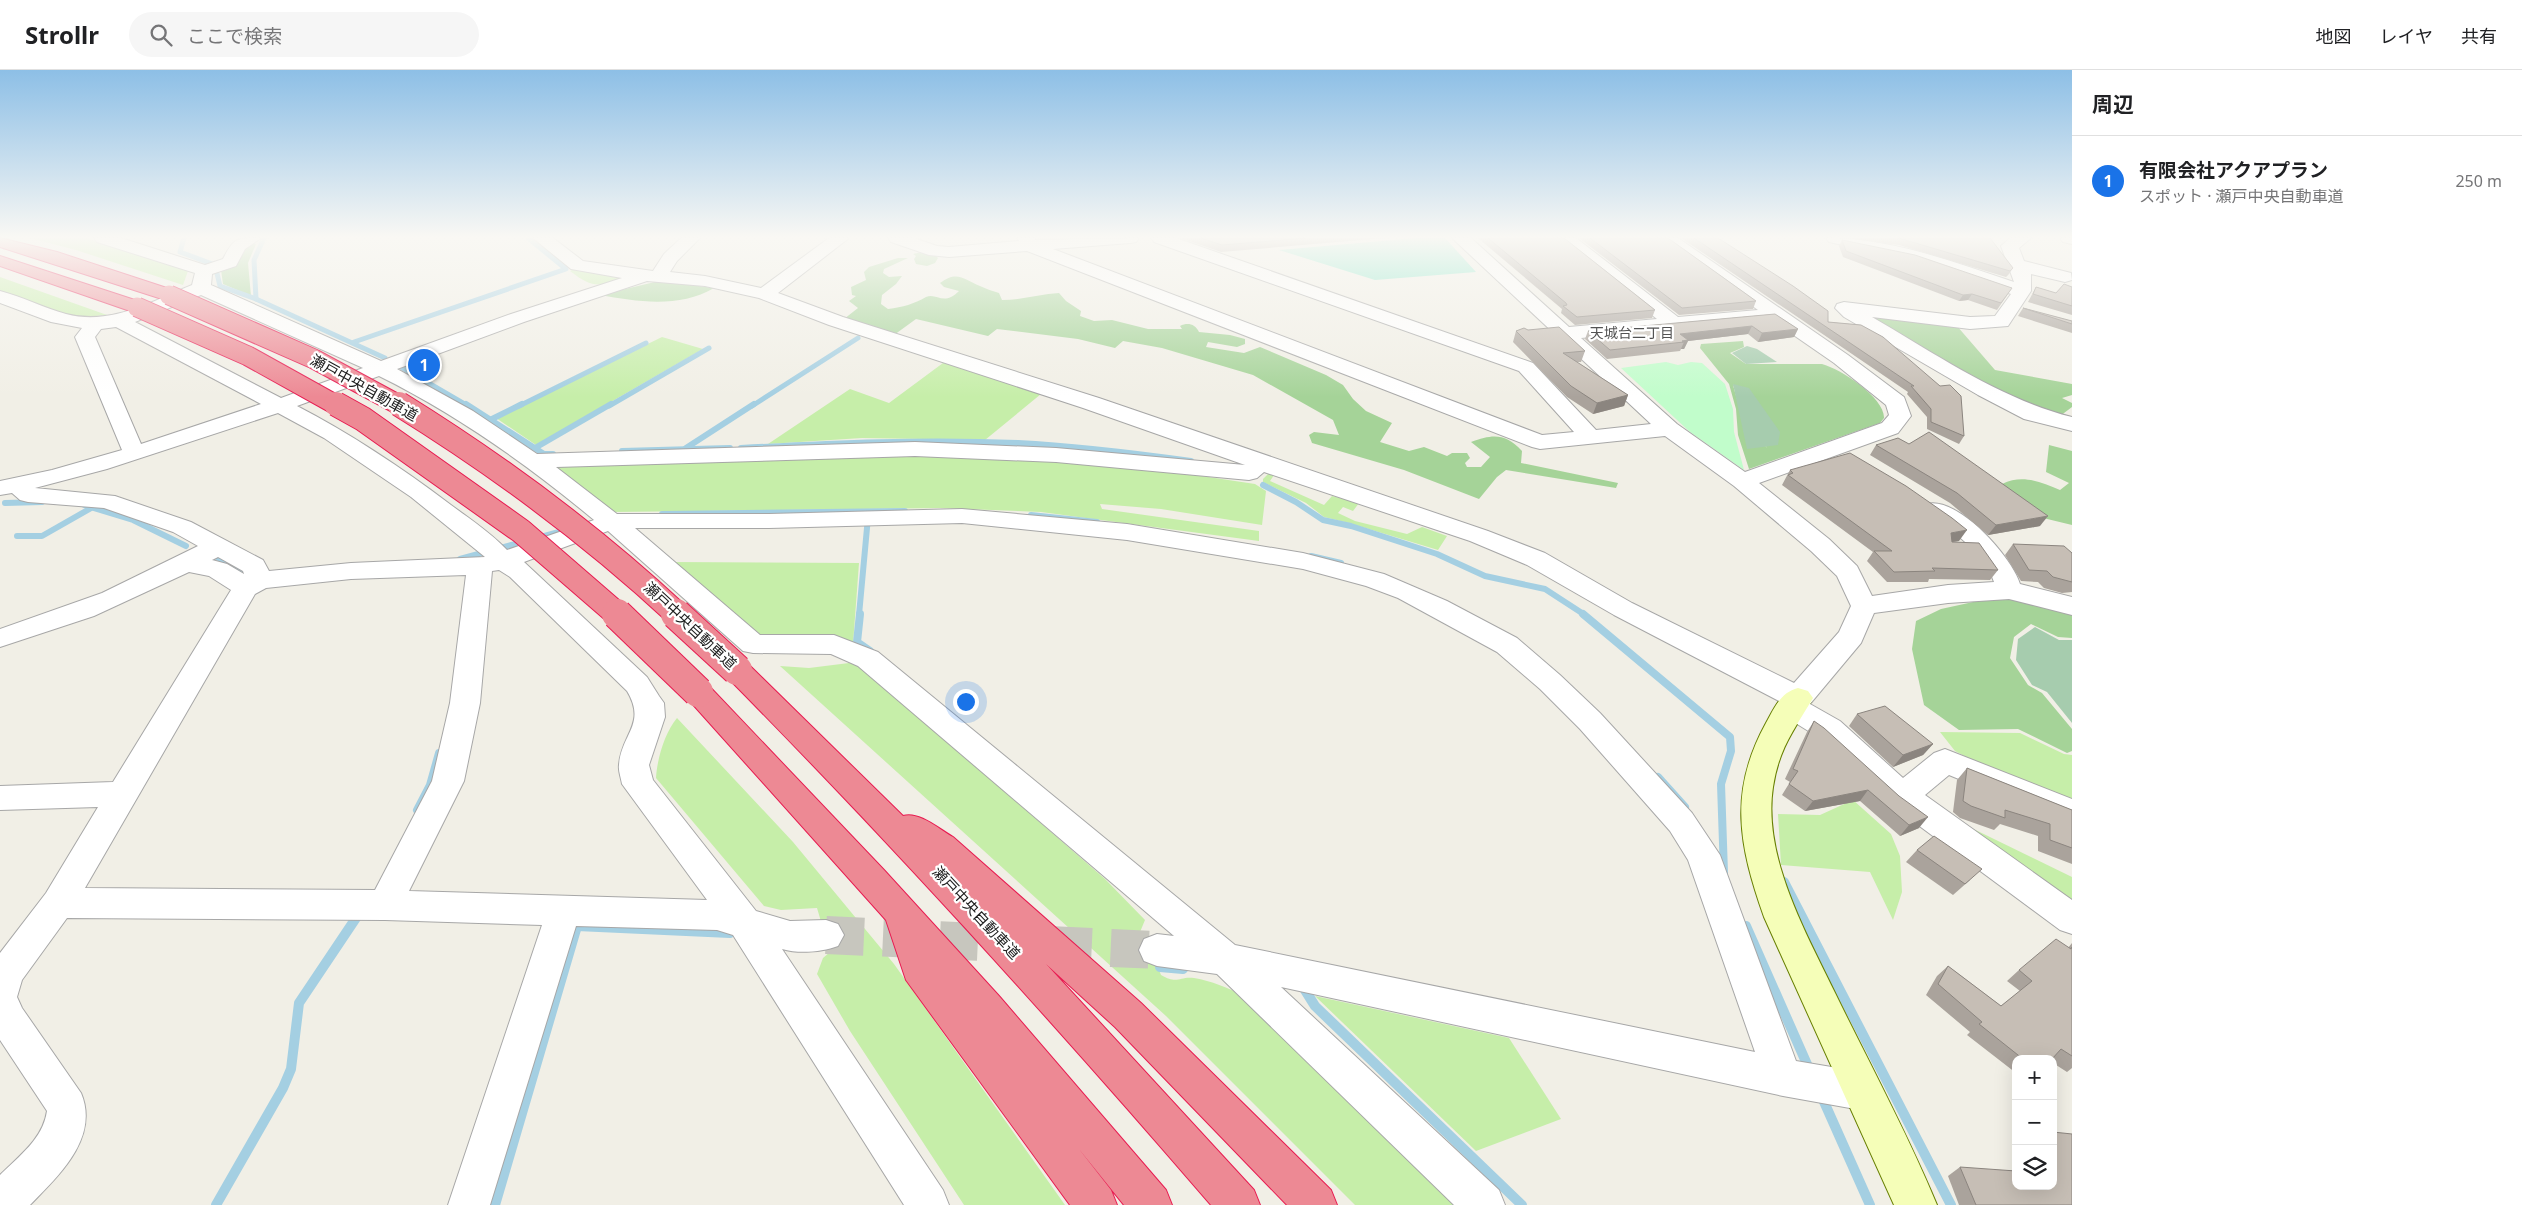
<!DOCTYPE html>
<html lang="ja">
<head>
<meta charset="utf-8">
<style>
  body { margin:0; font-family:"Noto Sans","Noto Sans JP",sans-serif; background:#f6f6f6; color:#202124 }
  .controls { position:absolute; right:15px; bottom:15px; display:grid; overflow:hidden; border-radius:10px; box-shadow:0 5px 20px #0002 }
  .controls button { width:45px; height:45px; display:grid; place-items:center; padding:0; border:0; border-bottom:1px solid #e0e0e0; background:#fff; color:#202124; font:25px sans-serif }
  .you { position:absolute; left:965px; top:631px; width:18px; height:18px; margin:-12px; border:4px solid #fff; border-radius:50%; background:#1a73e8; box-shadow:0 0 0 8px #1a73e833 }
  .badge { display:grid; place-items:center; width:32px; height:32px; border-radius:50%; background:#1a73e8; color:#fff; font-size:16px; font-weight:700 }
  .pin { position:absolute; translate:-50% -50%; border:2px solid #fff; box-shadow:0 1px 5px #0006 }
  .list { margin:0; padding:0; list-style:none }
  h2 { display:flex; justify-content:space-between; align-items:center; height:65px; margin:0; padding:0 20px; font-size:21px }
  h2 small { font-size:16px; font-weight:400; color:#757577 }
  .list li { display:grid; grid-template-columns:32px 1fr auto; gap:15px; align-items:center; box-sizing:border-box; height:90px; padding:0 20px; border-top:1px solid #e0e0e0 }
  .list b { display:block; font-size:19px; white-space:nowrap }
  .list p { margin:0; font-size:16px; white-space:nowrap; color:#757577 }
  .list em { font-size:16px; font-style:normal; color:#757577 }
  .icon { flex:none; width:28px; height:28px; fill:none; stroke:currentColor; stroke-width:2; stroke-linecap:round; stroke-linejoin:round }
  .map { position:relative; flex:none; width:2072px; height:1135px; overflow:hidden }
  header { display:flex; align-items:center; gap:30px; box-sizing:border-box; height:70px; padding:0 25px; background:#fff; border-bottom:1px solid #e0e0e0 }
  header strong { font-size:24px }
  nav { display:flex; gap:28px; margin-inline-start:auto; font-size:18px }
  .search { width:350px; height:45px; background:#f6f6f6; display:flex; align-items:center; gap:12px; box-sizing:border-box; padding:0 18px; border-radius:28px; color:#757577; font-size:19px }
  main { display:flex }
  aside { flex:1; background:#fff }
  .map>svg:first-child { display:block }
  .grass { fill:#c6eea9 }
  .forest { fill:#a5d398; fill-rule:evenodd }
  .cemetery { fill:#a6ccae }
  .park { fill:#c1fdcb }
  .pitch { fill:#7fe5c6 }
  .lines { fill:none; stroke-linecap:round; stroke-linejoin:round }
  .stream-far3 { stroke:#a4cfe2; stroke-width:5 }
  .stream-far2 { stroke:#a4cfe2; stroke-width:6 }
  .stream-far1 { stroke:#a4cfe2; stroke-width:8 }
  .stream { stroke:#a4cfe2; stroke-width:10 }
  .street-tunnel-far1 { stroke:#c7c6be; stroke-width:19; stroke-dasharray:19 9; stroke-linecap:butt }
  .street-tunnel { stroke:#c7c6be; stroke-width:38; stroke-dasharray:38 19; stroke-linecap:butt }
  .street-casing { stroke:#a7a7a7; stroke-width:2 }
  .secondary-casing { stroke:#677f00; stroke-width:2 }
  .highway-casing { stroke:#e81b51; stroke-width:2 }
  .street { fill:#fff; fill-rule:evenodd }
  .secondary { fill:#f5feb8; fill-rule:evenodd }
  .highway { fill:#ed8994; fill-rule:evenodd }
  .highway-bridge-far2-casing { stroke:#e81b51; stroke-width:21; stroke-linecap:butt }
  .highway-bridge-far1-casing { stroke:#e81b51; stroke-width:26; stroke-linecap:butt }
  .highway-bridge-casing { stroke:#e81b51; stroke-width:32; stroke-linecap:butt }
  .highway-bridge-far2 { stroke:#ed8994; stroke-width:19 }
  .highway-bridge-far1 { stroke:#ed8994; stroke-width:24 }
  .highway-bridge { stroke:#ed8994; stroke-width:30 }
  .wall { fill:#aaa39c }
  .shaded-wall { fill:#8b857f }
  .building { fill:#c6beb5; stroke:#8b857f }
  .labels { text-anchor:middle; stroke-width:4.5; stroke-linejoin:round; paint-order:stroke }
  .far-neighbourhood-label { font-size:14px; fill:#535353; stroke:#fff }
  .street-label { font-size:15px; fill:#202020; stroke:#fff }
</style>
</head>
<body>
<header>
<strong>Strollr</strong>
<div class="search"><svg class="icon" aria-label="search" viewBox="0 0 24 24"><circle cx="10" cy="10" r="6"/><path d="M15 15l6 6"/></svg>ここで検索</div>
<nav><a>地図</a><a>レイヤ</a><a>共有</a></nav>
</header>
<main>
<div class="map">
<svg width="2072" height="1135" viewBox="0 0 2072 1135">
  <rect width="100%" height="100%" fill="#f1efe6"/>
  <g class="grass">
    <polygon points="30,168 86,168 188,201 183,215 76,180"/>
    <path d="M576 198 620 207 619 211C595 217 590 216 570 201Z"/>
    <polygon points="0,207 107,245 82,247 67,245 0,223"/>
    <polygon points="662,267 703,279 536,375 496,348"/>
    <polygon points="943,293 958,295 1041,324 985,370 862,368 768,374 850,319 889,333"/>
    <polygon points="894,382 1128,395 1255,414 1266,421 1262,455 1161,439 1100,434 1102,439 1259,461 1259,471 1041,442 940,438 613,442 553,396"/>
    <polygon points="1269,403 1274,405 1270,411 1324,435 1332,426 1359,433 1353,441 1343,437 1338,443 1355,451 1407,464 1422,457 1447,466 1438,480 1349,453 1324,447 1306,433 1263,412 1263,409"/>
    <polygon points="669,492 859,493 853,574 755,565"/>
    <path d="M849 593 859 595 1105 809 1145 850 1140 862 1147 869 1161 905C1178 915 1179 906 1194 908 1212 911 1227 918 1243 925L1466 1135H1355L1166 946 780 596 809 598Z"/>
    <path d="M677 648 793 772 894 894 1065 1135H964L850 961 817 904 823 888 830 882 817 838 781 840 764 836 656 708C657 689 665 662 677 648Z"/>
    <polygon points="1940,662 2020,663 2064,684 2072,685 2072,733 1991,700 1955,681"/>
    <polygon points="1853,730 1891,764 1900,786 1902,822 1893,850 1870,802 1781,795 1778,744 1820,745"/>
    <polygon points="1955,750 2072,807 2072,838"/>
    <polygon points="1315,926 1509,968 1561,1049 1476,1081"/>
  </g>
  <g class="forest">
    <polygon points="247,174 256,174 248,193 251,226 223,214 221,200"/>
    <polygon points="925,181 933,183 938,188 935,193 927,196 916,194 914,189 916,186 913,184"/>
    <path d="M898 188H908L884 199 883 203 889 207 902 206 896 214 882 225 881 234 888 239C903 237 914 234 926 227 937 222 943 237 959 221L944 217 940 213C957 200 964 209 980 216 986 219 993 221 999 223L1002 230C1022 230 1040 224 1059 223L1066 231 1081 241 1080 246 1094 251 1112 250 1148 259H1182L1180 256C1188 252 1195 254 1199 262L1230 265 1245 269V274L1237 277 1208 272 1206 277 1244 283 1260 277 1326 305 1343 315 1353 329 1366 341 1392 353 1380 372 1409 381 1424 377 1447 386 1452 383H1467L1470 388 1465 393 1467 397H1481L1490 387 1471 372C1493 364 1505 363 1522 381L1521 393 1618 413 1616 418 1506 400 1497 407 1479 429 1404 400 1312 373 1309 365 1314 362 1339 365 1333 350 1253 305 1162 278 1123 271 1115 278 1078 269 997 259 988 266 916 249 894 265 844 249 858 238 849 231 856 226 852 225 851 217 866 210 864 202 869 197Z"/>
    <path d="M659 211 714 218C680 238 638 232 600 225Z"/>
    <polygon points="1860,244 1957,256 1995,300 2072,314 2072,325 2062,328 2072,333 2072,337 2060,346 2034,340 1944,293"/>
    <path d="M1743 271 1744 277 1730 283 1746 294H1822C1841 299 1885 328 1884 348L1880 353 1749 399 1738 365 1736 339 1729 314 1700 278 1701 274ZM1733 315 1767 378 1741 344Z"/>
    <path d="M2049 375 2072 381V455L2039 447 2002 414C2023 404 2040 412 2060 420L2069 413 2046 402Z"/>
    <polygon points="1996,527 2072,537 2072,568 2058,567 2031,554 2014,567 2010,588 2028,615 2042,623 2072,659 2072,681 2067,683 2018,659 1959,660 1924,635 1912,579 1916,551 1941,539"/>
  </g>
  <g class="cemetery">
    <polygon points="1747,276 1757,279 1777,292 1746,294 1732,283"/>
    <polygon points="1733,314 1749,318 1780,362 1778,375 1747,379"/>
    <polygon points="2035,557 2059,570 2072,570 2072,653 2047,622 2032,615 2016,590 2018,569"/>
  </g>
  <polygon class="park" points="1666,292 1678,295 1691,292 1702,293 1725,314 1733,339 1734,362 1744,400 1690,362 1621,298"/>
  <polygon class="pitch" points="1416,168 1445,168 1476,202 1375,210 1279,180"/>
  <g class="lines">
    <g class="stream-far3">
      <polyline points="184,168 180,182 215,195 220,216 256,229 385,288"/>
      <polyline points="256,229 254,190 264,168"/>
      <polyline points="354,272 566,199 528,168"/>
      <polyline points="401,297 468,336"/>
      <polyline points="519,336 646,273"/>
      <polyline points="609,336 709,278"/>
      <polyline points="752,336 858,268"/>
    </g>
    <g class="stream-far2">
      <polyline points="466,334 544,384 553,384"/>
      <polyline points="492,349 522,334"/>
      <polyline points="535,378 611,334"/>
      <polyline points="686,378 754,334"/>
      <path d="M741 378C833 373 925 369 1018 373 1076 376 1133 383 1191 391"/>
      <polyline points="622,381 730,378"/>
      <polyline points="1263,415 1296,432 1323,450 1351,456 1437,484 1485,506 1545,519 1585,545"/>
      <polyline points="5,433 42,432"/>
      <polyline points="84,435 133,450 186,476"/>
      <polyline points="662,444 905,441"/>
      <polyline points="1031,445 1097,452"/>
      <polyline points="17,466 42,466 93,437"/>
      <polyline points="1311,486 1341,493"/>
      <polyline points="217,487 238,500 252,501"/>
      <polyline points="460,489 570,459"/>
      <polyline points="859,545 868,447"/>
    </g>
    <g class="stream-far1">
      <polyline points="860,544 857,572 870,581"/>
      <polyline points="1583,544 1730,667 1731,681 1721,714 1724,803"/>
      <polyline points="1658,707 1685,737"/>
      <polyline points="417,740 430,715 439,683"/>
    </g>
    <g class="stream">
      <polyline points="1784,812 1951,1135"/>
      <polyline points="577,856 730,863"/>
      <polyline points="1746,856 1810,1001"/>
      <polyline points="1160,897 1183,899"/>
      <polyline points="1305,920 1315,936 1522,1135"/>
      <polyline points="1821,1025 1870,1135"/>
      <polyline points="216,1135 283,1018 291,999 299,933 360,842"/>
      <polyline points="495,1135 577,856"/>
    </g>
    <polyline class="street-tunnel-far1" points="0,171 8,168"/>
    <polyline class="street-tunnel" points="826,865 1157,880"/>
    <g class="street-casing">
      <g id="street">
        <path d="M94 168H121L205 195 223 189C234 167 237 168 261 168L245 179 236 196 212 204 211 215 381 291 511 244 622 208 571 199 533 168H553L583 191 653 201 664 184 681 168H700L677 191 670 202 705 206 761 218 829 168H849L778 223 843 247 1099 328 1488 461 1545 483 1632 533 1794 613 1839 562 1851 536 1837 506 1811 481 1734 416 1665 366 1540 379 1532 377 1027 181 949 187 929 185 891 172 888 168H914L937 176 949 177 1019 171 1017 168H1035V170L1139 168 1136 172 1130 173 1053 179 1542 365 1574 362 1519 301 1154 172 1151 168H1176L1533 293 1596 360 1651 354 1452 168H1471L1569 257 1657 249 1556 168H1576L1678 247 1758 240 1658 168H1678L1848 285 1904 327 1911 346 1898 363 1759 413 1829 469 1857 496 1872 526 1948 515 1994 512C1985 482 1952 461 1927 444L1924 439 1927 434C1958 426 2012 487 2020 514L2072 527V545L2009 529 1948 533 1874 543 1861 573 1810 634 1840 651 1903 708 1934 683 1945 679 2072 729V755L1949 705 1925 725 2072 830V864L2060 860 1891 735 1818 667 1781 644 1776 636 1779 631 1614 545 1527 495 1470 471 1264 402 1257 408 1249 410 1056 392 915 386 556 397 617 444H769L962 439 1127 454 1303 483 1384 504 1447 531 1517 568 1560 605 1600 643 1692 743 1720 785 1796 991 1861 1002 1875 1007 1881 1021 1875 1035 1861 1040 1783 1026 1281 917 1499 1120 1505 1135H1454L1217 904 1157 896 1144 891 1139 880 1144 869 1157 864 1174 866 858 596 831 584 753 583 743 581 608 461 524 492 647 607 659 626 664 633 665 647 649 695 653 710 756 841 790 851 826 850 838 854 844 865 838 876C822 882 799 884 782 879L943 1120 949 1135H904L733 865 717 860 576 856 490 1135H448L542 855 385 850 67 848 22 910 17 927 22 938 81 1023C100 1068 58 1106 30 1135H0V1105C19 1086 43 1069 47 1041L0 970V883L46 823 98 737 0 740V716L113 712 231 520 209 506 189 502 94 546 0 577V559L102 523 198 476 173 462 104 438 28 432 20 430 12 423 0 425V411L52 400 122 380 75 267 82 258 51 252 0 233V221C23 227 44 238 66 244 111 256 152 231 192 215L195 203 97 172ZM647 211 705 216 759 228 829 255 1083 338 1245 395 1056 378 915 372 537 384 473 341 397 299 524 252ZM201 225 363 298 281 328 135 252ZM1772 250 1834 293 1886 335 1889 345 1882 353 1745 402 1677 354 1581 268ZM116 257 261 334 141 374 95 267 101 259ZM379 306C456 344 528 395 594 450L507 480C491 463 470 449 451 435 402 398 351 364 297 336ZM278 343 324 368 411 427 485 487 351 493 269 501 263 490 191 452 115 426 35 418 107 399ZM962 453 1127 470 1303 499 1366 516 1398 528 1497 582 1540 619 1580 659 1670 761 1688 790 1755 982 1235 875 878 582 834 565H760L635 458H769ZM218 487 243 501 244 504 227 494 212 490ZM499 500 510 507 627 621C647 654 621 664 619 695 618 700 621 708 622 714L707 830 409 821 464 711 480 633 492 501ZM466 505 450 633 432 711 375 820 85 818 255 524 266 518 351 509Z"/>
        <path d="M1826 168C1892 168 1953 192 2014 212L2001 176 2010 168H2031L2019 178 2024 191 2071 203 2072 210 2065 212 2031 204V221L2008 256 1970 259 1872 247C1936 284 2000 329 2072 347V361L2024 349 1978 325 1844 247 1835 238 1837 234 1844 232 1970 247 1995 246 2011 224 1912 190 1829 172Z"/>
        <polygon points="2060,168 2072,168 2072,174 2063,172"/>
      </g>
    </g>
    <g class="secondary-casing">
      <path id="secondary" d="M1798 618 1808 621 1813 628C1794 660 1779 678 1773 717 1762 789 1809 868 1839 931 1872 998 1908 1065 1937 1135H1894L1764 847C1739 776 1728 722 1766 653 1774 638 1781 622 1798 618Z"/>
    </g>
    <g class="highway-casing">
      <g id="highway">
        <polygon points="0,168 57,182 176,221 178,225 176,229 162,229 0,177"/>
        <polygon points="0,186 144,233 146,237 144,241 130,241 0,196"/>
        <path d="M737 590 747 593 903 746C919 741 939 759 953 767L1141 933 1331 1120 1337 1135H1287L1115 957 1046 894 1254 1120 1260 1135H1211C1055 954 895 777 727 607L723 600 727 593Z"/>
        <polygon points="698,612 708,615 884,800 999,926 1166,1120 1172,1135 1124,1135 1079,1079 1111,1120 1117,1135 1070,1135 906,910 886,850 688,629 684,622 688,615"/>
      </g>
    </g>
    <use href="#street" class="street"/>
    <use href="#secondary" class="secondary"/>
    <use href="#highway" class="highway"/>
    <g class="highway-bridge-far2-casing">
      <g id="highway-bridge-far2">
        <polyline points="169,225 314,289 401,336"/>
        <polyline points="137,237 248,286 338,336"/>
      </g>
    </g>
    <g class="highway-bridge-far1-casing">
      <g id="highway-bridge-far1">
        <polyline points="336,334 363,349 521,461 618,545"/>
        <path d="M399 334C499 396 592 465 678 545"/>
      </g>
    </g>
    <g class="highway-bridge-casing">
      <g id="highway-bridge">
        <polyline points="617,544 698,622"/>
        <polyline points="676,544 737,600"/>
      </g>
    </g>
    <use href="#highway-bridge-far2" class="highway-bridge-far2"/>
    <use href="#highway-bridge-far1" class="highway-bridge-far1"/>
    <use href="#highway-bridge" class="highway-bridge"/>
  </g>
  <g class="wall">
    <polygon points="1180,168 1385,168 1221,182"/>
    <polygon points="1478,168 1564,168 1655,240 1652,248 1575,255 1561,243 1562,239"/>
    <polygon points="1579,168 1668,168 1756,231 1753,239 1679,245"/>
    <polygon points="1681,168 1718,168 1828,252 1861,255 1964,366 1959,374 1927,359 1927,347 1907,324 1908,322"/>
    <polygon points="1846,168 1990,168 2013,198 2009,204 2006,207 1899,175"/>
    <polygon points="1842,170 2012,218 1997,240 1968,230 1959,231 1843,187 1839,176"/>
    <polygon points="2036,217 2056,223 2072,217 2072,245 2028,232"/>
    <polygon points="2023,238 2072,251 2072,263 2018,246"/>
    <polygon points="1775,244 1798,259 1794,267 1758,272 1748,264 1688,271 1684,279 1681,279 1680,281 1607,289 1585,269 1588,261"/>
    <polygon points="1528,260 1585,281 1581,292 1577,292 1628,325 1624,336 1593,344 1567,327 1513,272 1516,261"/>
    <polygon points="1909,374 2040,456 1988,465 1950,433 1870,385 1876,375"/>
    <polygon points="1790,400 1959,471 1953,472 1998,500 1990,510 1929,509 1928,512 1887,512 1867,491 1873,482 1782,415"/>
    <polygon points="2013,474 2072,483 2072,522 2062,523 2044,518 2038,512 2021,511 2005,485"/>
    <polygon points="1857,644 1933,674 1923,685 1893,697 1849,656"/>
    <polygon points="1814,651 1919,758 1900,766 1860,731 1805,741 1782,725 1790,712 1785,709 1807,662"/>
    <polygon points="1967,698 2072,740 2072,794 2038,781 2038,766 2000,754 1994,760 1960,748 1953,742 1957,710"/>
    <polygon points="1917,780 1970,810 1953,825 1906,792"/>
    <polygon points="2072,873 2072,998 2067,1002 2053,993 2053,989 2016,989 2016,1003 1967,965 1970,962 1926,925 1937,906 1948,896 2001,936 2020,921 2007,911 2019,900 2068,878"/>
    <polygon points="2016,1065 2016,1079 2012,1068"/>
    <polygon points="1960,1097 2053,1116 2072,1135 1959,1135 1948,1106"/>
  </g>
  <g class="shaded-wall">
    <polygon points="1972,224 1968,230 1959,231 1963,225"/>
    <polygon points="1752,256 1748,264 1688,271 1684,279 1681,279 1684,272 1682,273 1680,264"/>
    <polygon points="1798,259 1794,267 1758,272 1762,263"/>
    <polygon points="1628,325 1624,336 1593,344 1597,333"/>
    <polygon points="2048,446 2040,456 1988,465 1996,455"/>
    <polygon points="1967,460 1959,471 1944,473 1951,463"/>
    <polygon points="1933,674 1923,685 1893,697 1903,685"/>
    <polygon points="1868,720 1860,731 1805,741 1813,731"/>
    <polygon points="1928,747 1919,758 1900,766 1909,755"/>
  </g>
  <g class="building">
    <polygon points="1201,168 1306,168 1222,175"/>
    <polygon points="1488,168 1564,168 1655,240 1577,247 1563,236 1567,235 1566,233"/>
    <polygon points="1590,168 1668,168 1756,231 1682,238"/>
    <polygon points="1694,168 1718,168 1793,216 1828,241 1828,252 1861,255 1883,267 1940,316 1950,315 1961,326 1964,366 1931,352 1931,339 1911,316 1914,316"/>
    <polygon points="1898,168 1990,168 2013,198 2010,201 1902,169"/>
    <polygon points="1842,170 1915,185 2012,218 2001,233 1972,224 1963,225 1846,181"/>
    <polygon points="2064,214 2072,217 2072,236 2033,224 2036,217 2056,223"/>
    <polygon points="2023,238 2072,251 2072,254"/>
    <polygon points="1775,244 1798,259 1762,263 1752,256 1680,264 1688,270 1682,271 1684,272 1610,280 1588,261"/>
    <polygon points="1559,257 1585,281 1563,283 1628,325 1597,333 1571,316 1516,261 1524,258 1528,260"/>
    <polygon points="1929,362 2048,446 1996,455 1957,423 1876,375 1898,368 1909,374"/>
    <polygon points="1850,383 1906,416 1952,448 1967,460 1951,463 1952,472 1979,473 1998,500 1932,498 1935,501 1894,502 1874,481 1892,481 1788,405 1793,403 1790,400"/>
    <polygon points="2013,474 2064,476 2072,483 2072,512 2053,507 2047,501 2029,500"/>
    <polygon points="1885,636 1933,674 1903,685 1857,644"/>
    <polygon points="1814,651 1824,658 1899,726 1928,747 1909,755 1868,720 1813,731 1789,714 1798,701 1793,699"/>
    <polygon points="1967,698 2072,740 2072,778 2050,770 2050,754 2005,740 2005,748 1971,736 1963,731"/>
    <polygon points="1934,766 1982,799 1965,814 1917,780"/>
    <polygon points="2056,869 2071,879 2072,877 2072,986 2061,979 2052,989 2023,989 1979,954 1982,952 1938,914 1948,896 2001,936 2032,911 2019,900"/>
    <polygon points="2053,1062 2072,1064 2072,1135 1976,1135 1960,1097 2016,1101 2016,1116 2053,1116"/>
  </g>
  <linearGradient id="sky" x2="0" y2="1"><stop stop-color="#8dbfe6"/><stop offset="0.51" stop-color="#f9f8f4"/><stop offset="1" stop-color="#f9f8f4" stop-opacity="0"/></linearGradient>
  <rect width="2072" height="327" fill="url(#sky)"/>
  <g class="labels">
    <g class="far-neighbourhood-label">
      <text x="1632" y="268">天城台二丁目</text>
    </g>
    <g class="street-label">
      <text transform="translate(364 318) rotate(29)" y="5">瀬戸中央自動車道</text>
      <text transform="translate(690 556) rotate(43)" y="5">瀬戸中央自動車道</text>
      <text transform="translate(976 843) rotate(47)" y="5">瀬戸中央自動車道</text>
    </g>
  </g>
</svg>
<div class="controls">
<button>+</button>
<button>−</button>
<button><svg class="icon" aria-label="layers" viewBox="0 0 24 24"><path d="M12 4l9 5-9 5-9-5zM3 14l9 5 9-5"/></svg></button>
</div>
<div class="you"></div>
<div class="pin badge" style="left:424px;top:295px">1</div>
</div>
<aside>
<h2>周辺<small></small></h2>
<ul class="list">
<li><span class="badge">1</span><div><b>有限会社アクアプラン</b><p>スポット · 瀬戸中央自動車道</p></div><em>250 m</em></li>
</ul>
</aside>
</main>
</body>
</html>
